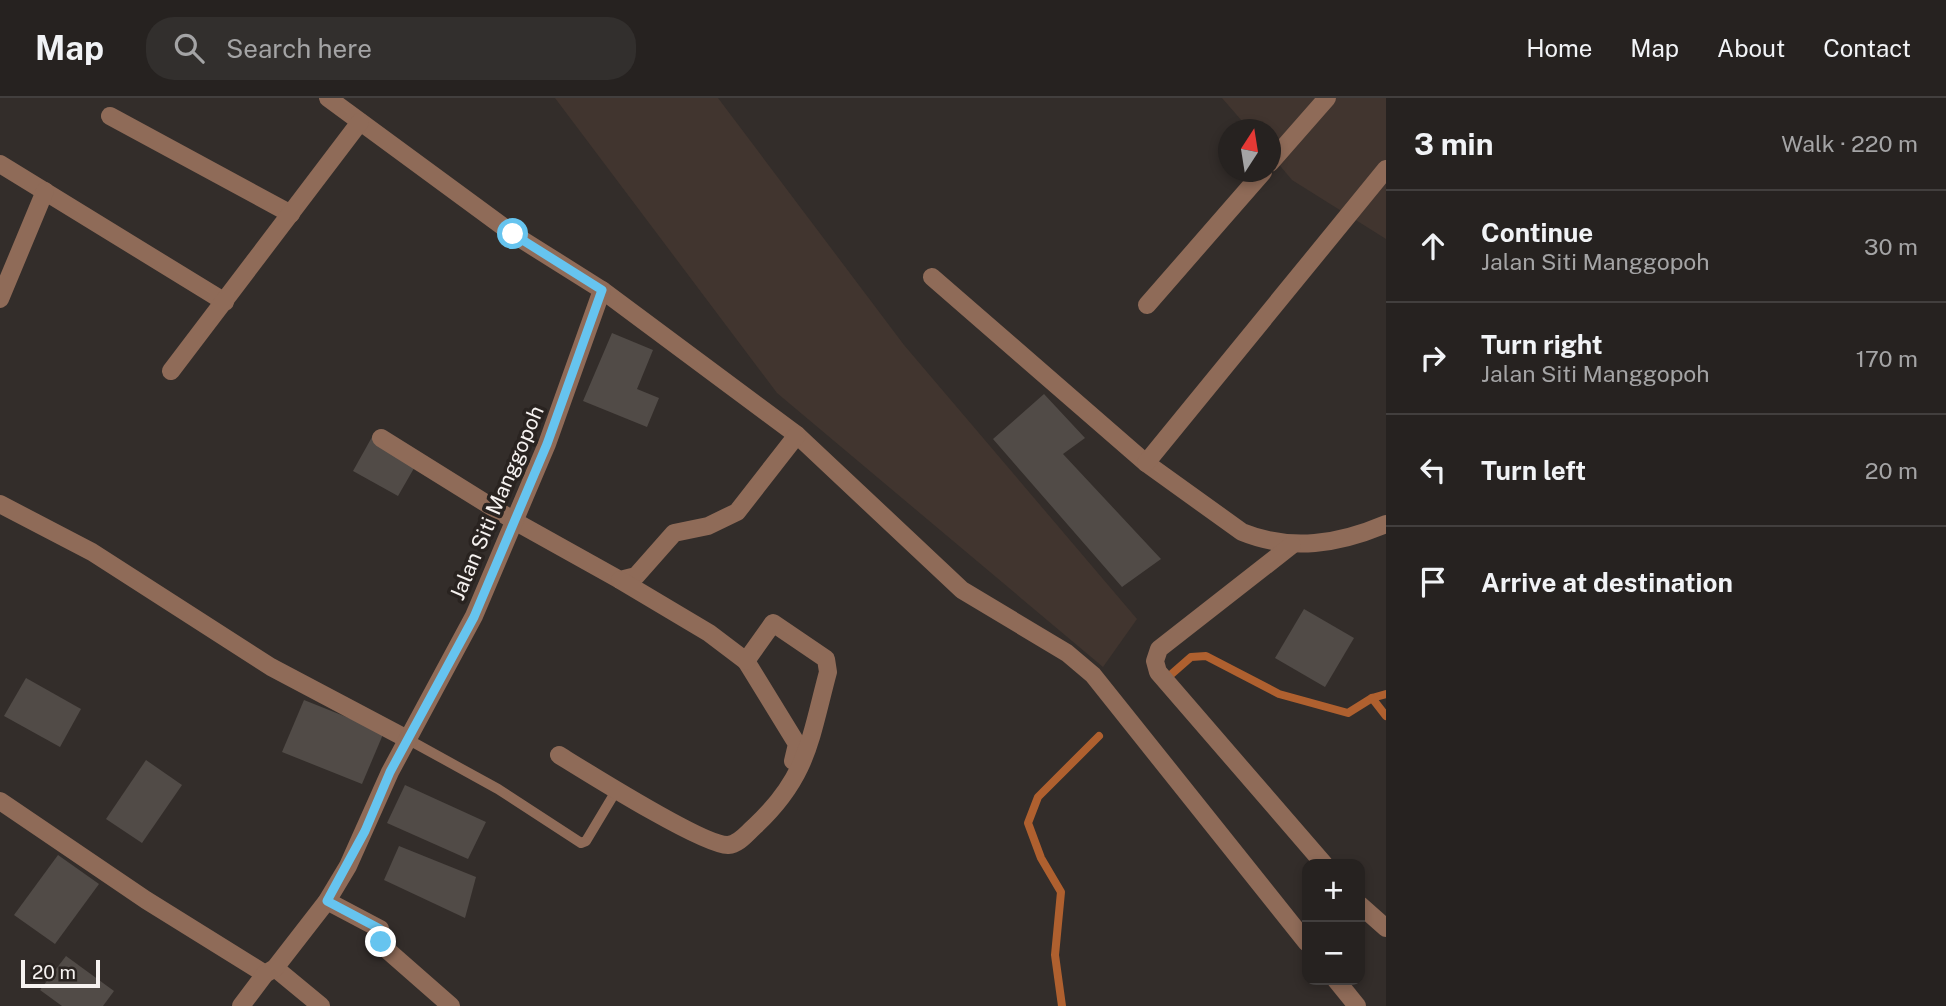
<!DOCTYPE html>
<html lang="en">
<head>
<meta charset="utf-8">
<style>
  body { margin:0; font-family:"Public Sans",sans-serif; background:#322f2d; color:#f1f3f6 }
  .controls { position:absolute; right:21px; bottom:21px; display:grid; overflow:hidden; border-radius:14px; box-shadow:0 4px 10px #0003 }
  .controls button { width:63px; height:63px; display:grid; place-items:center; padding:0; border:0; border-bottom:2px solid #423f3e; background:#262220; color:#f1f3f6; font:35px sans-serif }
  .compass { position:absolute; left:1218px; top:21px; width:63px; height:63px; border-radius:50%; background:#262220; box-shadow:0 4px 10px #0003; rotate:12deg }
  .scale { position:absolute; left:21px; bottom:18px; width:79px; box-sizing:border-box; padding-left:7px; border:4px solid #f6f2f0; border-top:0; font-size:19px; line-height:24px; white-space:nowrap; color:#f6f2f0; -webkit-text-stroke:5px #292320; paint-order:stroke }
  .stop { position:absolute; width:21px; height:21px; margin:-16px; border:5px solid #66c4ef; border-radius:50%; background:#fff }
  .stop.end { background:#66c4ef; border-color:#fff; box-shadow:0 2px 7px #0008 }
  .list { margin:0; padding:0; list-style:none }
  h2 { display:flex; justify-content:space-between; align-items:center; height:91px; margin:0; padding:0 28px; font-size:30px }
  h2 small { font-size:23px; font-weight:400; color:#a4a4a5 }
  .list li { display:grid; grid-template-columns:46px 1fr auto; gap:21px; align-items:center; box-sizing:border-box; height:112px; padding:0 28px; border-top:2px solid #423f3e }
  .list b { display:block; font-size:26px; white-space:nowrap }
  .list p { margin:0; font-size:23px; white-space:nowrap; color:#a4a4a5 }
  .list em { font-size:23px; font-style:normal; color:#a4a4a5 }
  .icon { flex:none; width:38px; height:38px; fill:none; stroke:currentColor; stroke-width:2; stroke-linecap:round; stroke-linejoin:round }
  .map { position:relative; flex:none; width:1386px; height:908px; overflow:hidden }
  header { display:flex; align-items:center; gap:42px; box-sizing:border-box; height:98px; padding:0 35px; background:#262220; border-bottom:2px solid #423f3e }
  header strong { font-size:33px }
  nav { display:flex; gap:38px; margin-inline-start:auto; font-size:24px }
  .search { width:490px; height:63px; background:#322f2d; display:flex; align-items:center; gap:18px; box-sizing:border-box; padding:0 24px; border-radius:28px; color:#a4a4a5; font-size:26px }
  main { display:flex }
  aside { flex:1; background:#262220 }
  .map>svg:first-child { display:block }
  .built { fill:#41352f }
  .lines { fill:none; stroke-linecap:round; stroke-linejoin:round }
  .stream { stroke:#af602f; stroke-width:8 }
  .building { fill:#514b47 }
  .service { stroke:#8f6b58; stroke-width:10 }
  .minor { stroke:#8f6b58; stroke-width:18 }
  .route { stroke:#66c4ef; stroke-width:9 }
  .labels { text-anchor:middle; stroke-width:7; stroke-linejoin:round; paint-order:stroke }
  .street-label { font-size:21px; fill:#f6f2f0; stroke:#292320 }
</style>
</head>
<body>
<header>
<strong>Map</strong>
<div class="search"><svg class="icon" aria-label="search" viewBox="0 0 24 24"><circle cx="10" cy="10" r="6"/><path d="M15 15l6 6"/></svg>Search here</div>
<nav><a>Home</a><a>Map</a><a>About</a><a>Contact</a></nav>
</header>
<main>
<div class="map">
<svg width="1386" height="908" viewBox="0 0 1386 908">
  <rect width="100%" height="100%" fill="#332d2a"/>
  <g class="built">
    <polygon points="555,0 718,0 904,247 1137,521 1103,569 777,295"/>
    <polygon points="1222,0 1386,0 1386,141 1292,82 1271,57 1270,32 1249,31"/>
  </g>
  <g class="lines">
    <g class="stream">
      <polyline points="1167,580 1191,559 1206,558 1279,596 1348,615 1372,600 1386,596"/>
      <polyline points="1372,600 1386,618"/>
      <polyline points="1062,908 1055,857 1061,794 1041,760 1028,725 1038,699 1099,638"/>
    </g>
  </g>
  <g class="building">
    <polygon points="612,235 653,252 637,291 659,300 647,329 583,303"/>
    <polygon points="1044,296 1085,340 1063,356 1161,461 1122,489 993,341"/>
    <polygon points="372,339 417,365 398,398 353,373"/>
    <polygon points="1304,511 1354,540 1325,589 1275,560"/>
    <polygon points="26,580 81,611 60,649 4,618"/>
    <polygon points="304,602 384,634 362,686 282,654"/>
    <polygon points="146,662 182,687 142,745 106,721"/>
    <polygon points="405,687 486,724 468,761 387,725"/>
    <polygon points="399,748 476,779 465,820 384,782"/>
    <polygon points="58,757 99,786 55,846 14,817"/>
    <polygon points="66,858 114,893 103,908 62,908 40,892"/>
  </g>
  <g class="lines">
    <polyline class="service" points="409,642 498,691 581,745 586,743 616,693"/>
    <g class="minor">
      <polyline points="328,0 513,136 602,192 797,337 962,492 1067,555 1093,577 1307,845"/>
      <polyline points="110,18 291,116"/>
      <polyline points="1270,65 1327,0"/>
      <polyline points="0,66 225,204"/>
      <path d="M932 179 1146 365 1242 434C1291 454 1339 446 1386 426"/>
      <polyline points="0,201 45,93"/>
      <polyline points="1147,207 1263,74"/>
      <polyline points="171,273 360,24"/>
      <polyline points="381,340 516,424 620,482 636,478 674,435 708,428 737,414 797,337"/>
      <polyline points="1146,365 1386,71"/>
      <polyline points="0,406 92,454 271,569 409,642"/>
      <polyline points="1292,447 1159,551 1155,563 1158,574 1324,766"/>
      <polyline points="746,563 797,646 793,663"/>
      <path d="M559 657C585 673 704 748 728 747 739 746 746 736 754 729 808 679 810 641 828 574L826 561 773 525 746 563 709 535 620 482"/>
      <polyline points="0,703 146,802 265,876"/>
      <polyline points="327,803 380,831 381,844 386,851 451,908"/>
      <polyline points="1360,807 1386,830"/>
      <polyline points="275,870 321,908"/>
      <polyline points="1336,882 1357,908"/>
      <polyline points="241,908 265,876 275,870 327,803 348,768 390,674 474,518 547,346 602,192"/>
    </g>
  </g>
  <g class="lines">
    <polyline class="route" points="381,844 380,831 327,803 365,733 390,674 474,519 547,346 602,192 513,136"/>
  </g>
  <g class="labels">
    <g class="street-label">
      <text transform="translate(497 405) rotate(-67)" y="7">Jalan Siti Manggopoh</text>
    </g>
  </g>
</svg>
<div class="controls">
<button>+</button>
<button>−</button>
</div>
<svg class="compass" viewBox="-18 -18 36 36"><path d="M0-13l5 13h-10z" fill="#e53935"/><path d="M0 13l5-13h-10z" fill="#a4a4a5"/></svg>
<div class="scale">20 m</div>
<div class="stop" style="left:513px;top:136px"></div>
<div class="stop end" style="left:381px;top:844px"></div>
</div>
<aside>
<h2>3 min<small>Walk · 220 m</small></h2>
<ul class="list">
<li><svg class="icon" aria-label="ahead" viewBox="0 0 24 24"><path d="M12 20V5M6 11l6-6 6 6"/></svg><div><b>Continue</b><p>Jalan Siti Manggopoh</p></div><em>30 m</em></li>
<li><svg class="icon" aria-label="right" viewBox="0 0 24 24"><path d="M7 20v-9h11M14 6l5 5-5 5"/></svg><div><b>Turn right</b><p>Jalan Siti Manggopoh</p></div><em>170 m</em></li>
<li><svg class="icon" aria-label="left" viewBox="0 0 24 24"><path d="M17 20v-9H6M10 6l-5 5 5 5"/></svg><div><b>Turn left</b></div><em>20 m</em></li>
<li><svg class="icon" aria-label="arrive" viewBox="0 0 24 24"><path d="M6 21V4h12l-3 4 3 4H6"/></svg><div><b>Arrive at destination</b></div></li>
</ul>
</aside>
</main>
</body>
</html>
